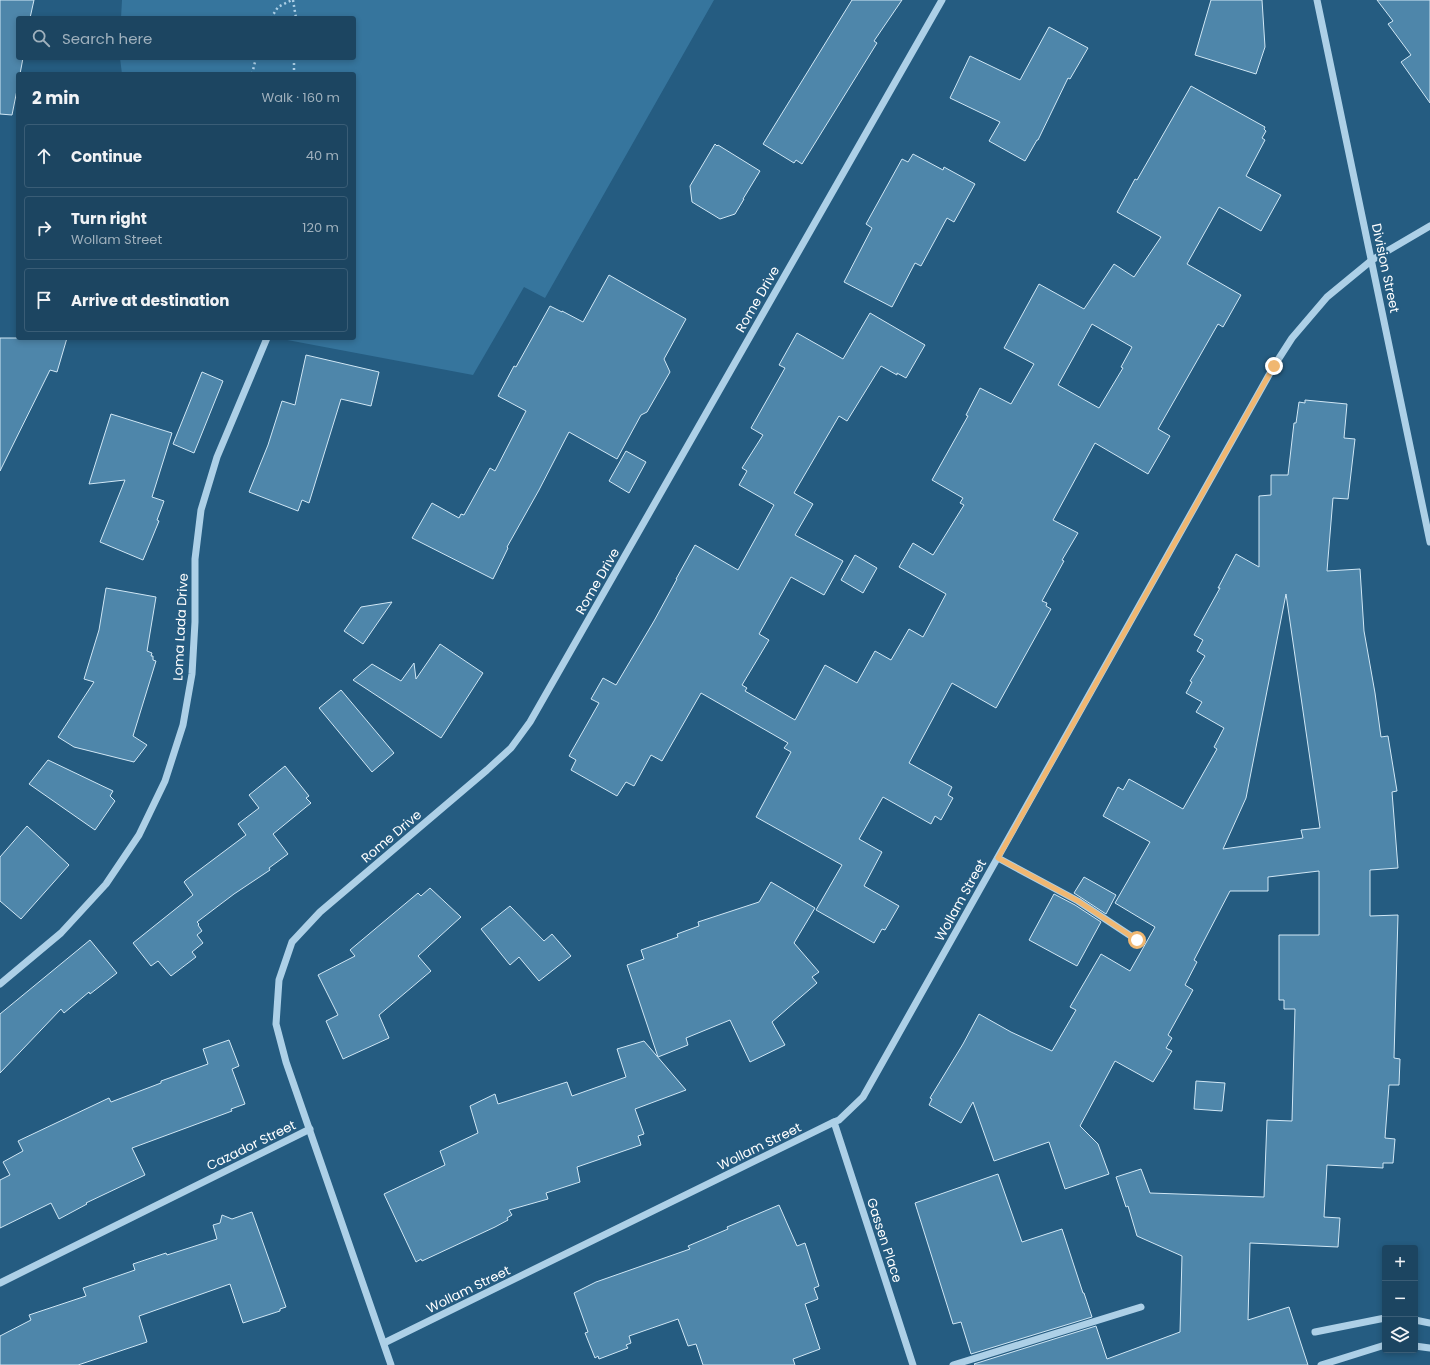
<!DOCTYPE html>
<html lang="en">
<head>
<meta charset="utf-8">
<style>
  body { margin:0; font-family:Poppins,sans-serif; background:#254c67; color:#f1f3f6 }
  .controls { position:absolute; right:12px; bottom:12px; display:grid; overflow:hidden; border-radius:4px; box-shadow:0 2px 6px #0003 }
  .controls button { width:36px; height:36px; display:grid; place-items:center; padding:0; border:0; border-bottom:1px solid #3a5d76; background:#1c4561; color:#f1f3f6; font:20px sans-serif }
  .stop { position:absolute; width:12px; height:12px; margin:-9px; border:3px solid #f0b771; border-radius:50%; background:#fff }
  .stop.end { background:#f0b771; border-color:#fff; box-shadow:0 1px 4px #0008 }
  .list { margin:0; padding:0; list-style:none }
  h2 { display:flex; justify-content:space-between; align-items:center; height:52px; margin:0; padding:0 16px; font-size:17px }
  h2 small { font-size:13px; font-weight:400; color:#a0b1bd }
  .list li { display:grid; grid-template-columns:26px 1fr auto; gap:12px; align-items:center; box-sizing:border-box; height:64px; margin:0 8px 8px; padding:0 8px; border:1px solid #3a5d76; border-radius:4px }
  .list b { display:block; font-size:15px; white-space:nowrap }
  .list p { margin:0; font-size:13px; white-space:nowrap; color:#a0b1bd }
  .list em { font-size:13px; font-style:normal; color:#a0b1bd }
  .icon { flex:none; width:22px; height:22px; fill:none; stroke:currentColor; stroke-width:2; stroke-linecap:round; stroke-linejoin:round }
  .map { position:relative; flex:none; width:1430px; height:1365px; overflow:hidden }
  .search { position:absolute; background:#1c4561; box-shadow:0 2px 6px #0003; left:16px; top:16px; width:340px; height:44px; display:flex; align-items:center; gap:10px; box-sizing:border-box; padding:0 14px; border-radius:4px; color:#a0b1bd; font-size:15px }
  .panel { position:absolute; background:#1c4561; box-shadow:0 2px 6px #0003; left:16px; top:72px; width:340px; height:268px; border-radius:4px }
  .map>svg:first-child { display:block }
  .green { fill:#36759d }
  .building { fill:#4e86aa; stroke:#d0e7f5; fill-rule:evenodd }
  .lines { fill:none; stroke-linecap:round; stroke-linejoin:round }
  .path { stroke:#add0e7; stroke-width:2.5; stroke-dasharray:2 3; stroke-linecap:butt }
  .minor { stroke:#add0e7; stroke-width:7 }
  .route { stroke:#f0b771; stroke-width:5 }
  .labels { text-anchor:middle; stroke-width:4; stroke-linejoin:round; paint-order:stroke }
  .street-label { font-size:13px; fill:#fff; stroke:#255c81 }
</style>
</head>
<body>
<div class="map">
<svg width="1430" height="1365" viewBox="0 0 1430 1365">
  <rect width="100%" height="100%" fill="#255c81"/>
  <polygon class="green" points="122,0 714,0 545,298 524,287 473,375 282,339 354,338 354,74 122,74 120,58 354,58 354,18 121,18"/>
  <g class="building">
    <polygon points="0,0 34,0 30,18 18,18 18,58 23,58 20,74 18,74 18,85 12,115 0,114"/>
    <polygon points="852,0 902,0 874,41 877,43 802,164 796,160 794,163 763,144"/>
    <polygon points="1211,0 1262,0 1265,47 1256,74 1195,55"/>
    <polygon points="1377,0 1430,0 1430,103 1401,62 1411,55 1388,24 1393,21"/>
    <polygon points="1049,27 1088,48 1070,79 1068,78 1038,140 1037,140 1025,161 989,141 1000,122 950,98 970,56 1020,80"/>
    <path d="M1191 86 1265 127 1264 129 1266 131 1262 138 1265 140 1246 176 1281 195 1261 231 1219 207 1187 264 1241 295 1223 327 1218 324 1158 429 1170 436 1148 474 1095 443 1053 520 1078 533 1062 560 1064 561 1042 601 1047 603 1046 606 1051 609 996 708 952 683 909 763 952 787 948 795 953 798 941 820 935 816 931 824 883 797 859 839 882 852 864 886 899 906 885 930 882 929 874 943 816 910 842 865 756 817 791 752 784 748 788 743 701 693 662 761 651 755 634 786 626 782 617 796 571 770 576 760 569 756 599 703 591 699 603 678 616 685 654 621 677 579H676L695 545 738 570 774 505 739 485 747 471 742 468 763 435 751 428 785 368 779 365 797 333 843 359 870 313 925 345 906 378 897 373V375L881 366 847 421 839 416 794 493 813 504 795 535 843 561 824 595 791 577 759 634 769 640 742 685 747 688 745 691 795 720 825 665 857 683 875 651 891 660 909 629 923 637 946 594 899 567 913 543 933 555 964 505 960 503 963 498 932 480 968 416 966 415 980 388 1011 404 1034 364 1004 348 1039 284 1084 309 1114 264 1134 277 1161 237 1117 212 1135 179 1137 180ZM1092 324 1132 347 1121 367 1123 368 1099 408 1058 385Z"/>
    <polygon points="715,144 717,146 718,145 760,171 743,199 744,199 735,214 720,219 692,202 690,186"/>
    <polygon points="913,154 943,170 944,167 975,184 954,222 947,218 921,266 915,263 892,307 844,282 872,228 866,224 902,159 908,162"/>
    <polygon points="609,275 686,319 664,359 670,372 647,412 641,415 617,459 569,432 539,490 507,547 508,548 493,579 412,538 432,503 459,518 461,514 464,515 490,468 495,471 526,411 498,396 514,366 516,367 550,306 562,312 562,311 583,322"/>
    <polygon points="0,338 67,338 57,372 50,370 0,471"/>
    <polygon points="306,355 379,372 371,406 341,399 309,503 302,500 298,511 249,492 268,445 282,401 295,405"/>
    <polygon points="202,372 223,381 194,453 173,444"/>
    <path d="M1305 400 1347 404 1344 438 1355 439 1348 499 1333 498 1327 571 1360 569 1364 631 1375 693 1381 737 1388 736 1397 791 1392 792 1398 868 1370 870V916L1398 915 1394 1058 1400 1059 1399 1085H1389L1385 1138 1395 1139 1393 1163H1383V1168L1327 1165 1324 1217 1340 1218 1338 1247 1250 1243 1248 1320 1289 1307 1308 1365H975L974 1364 1096 1326 1107 1359 1180 1332 1182 1256 1137 1236 1128 1206 1126 1207 1116 1177 1141 1169 1150 1193 1264 1197 1267 1120 1292 1121 1295 1009H1284V1000H1279V935H1319V871L1268 877V891H1230L1194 960 1197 962 1185 985 1193 990 1168 1035 1172 1038 1166 1048 1172 1051 1153 1082 1115 1061 1080 1126 1098 1144 1109 1174 1065 1189 1049 1142 994 1161 973 1102 961 1123 929 1105 932 1099 930 1098 963 1044 979 1014 1011 1032 1052 1051 1076 1010 1070 1007 1101 954 1130 971 1155 927 1115 903 1150 842 1103 816 1118 787 1123 790 1129 779 1183 809 1217 749 1214 747 1224 728 1196 712 1202 702 1186 693 1192 682 1190 681 1205 656 1197 651 1203 640 1194 635 1220 588H1218L1236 554 1259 567V496L1271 495V475H1288L1294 423H1296L1299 402 1305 403ZM1286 594 1320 828 1301 830 1303 838 1223 849 1246 798Z"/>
    <polygon points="111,414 172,433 152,497 164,501 157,520 159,521 143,560 100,542 125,480 89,484"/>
    <polygon points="626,451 646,462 629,493 609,481"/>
    <polygon points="855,555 877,568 863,593 841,580"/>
    <polygon points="106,588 156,597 147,651 152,653 151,656 153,656 153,660 156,661 133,736 147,745 134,762 74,747 58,737 94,682 84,679 99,630"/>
    <polygon points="392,602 363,644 344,631 361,607"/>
    <polygon points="440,644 483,673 441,738 353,680 372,664 401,681 414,663 416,679"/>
    <polygon points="341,690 394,753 372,772 319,708"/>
    <polygon points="48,760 113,791 110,796 115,801 95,830 29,784"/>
    <polygon points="285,766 309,796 306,798 311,803 273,834 288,854 269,868 270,870 234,894 197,922 199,924 198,925 202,931 197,935 203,943 192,952 196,957 171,976 158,961 151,966 133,943 193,895 184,882 186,880 246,835 238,824 259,808 249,795"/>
    <polygon points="27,826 69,865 21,919 0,901 0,857"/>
    <polygon points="1084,877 1116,895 1106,914 1074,893"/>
    <polygon points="771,882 815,908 794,943 819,972 812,977 817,983 772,1022 785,1045 750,1062 730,1020 686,1038 688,1045 658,1057 627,965 644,959 641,950 678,937 677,934 699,926 698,922 759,902"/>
    <polygon points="430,888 461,917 418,956 431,971 379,1015 389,1038 343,1059 326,1021 338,1015 318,975 355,956 350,950 418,893 421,896"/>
    <polygon points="1054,894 1075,905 1101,922 1077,966 1029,940"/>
    <polygon points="510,906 544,941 552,934 571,956 539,981 519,957 510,965 481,929"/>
    <polygon points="90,940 117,973 90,994 89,992 64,1013 61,1009 0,1073 0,1014"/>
    <polygon points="229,1040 239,1066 232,1069 245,1104 231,1109 232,1111 132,1148 145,1175 86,1203 87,1204 59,1219 51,1203 0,1228 0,1180 10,1175 3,1162 23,1151 18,1141 109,1098 111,1102 161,1083 161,1081 208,1064 203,1049"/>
    <polygon points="644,1041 686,1090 635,1109 644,1134 638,1136 641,1145 577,1167 580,1182 546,1193 548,1199 509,1210 512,1215 507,1218 508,1220 495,1227 422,1261 421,1259 416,1262 384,1194 445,1165 440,1151 478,1133 470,1106 495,1094 498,1104 567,1082 572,1096 626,1077 617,1049"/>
    <polygon points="1196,1081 1225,1083 1222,1111 1194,1109"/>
    <polygon points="998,1174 1022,1242 1062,1229 1083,1293 1084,1293 1092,1317 971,1354 961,1322 953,1324 915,1203"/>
    <polygon points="779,1205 797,1246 805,1243 819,1286 814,1288 818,1299 805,1304 820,1349 793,1359 795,1365 703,1365 696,1344 688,1346 678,1319 629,1336 631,1343 626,1345 628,1348 599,1359 598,1356 595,1358 585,1333 588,1332 574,1293 596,1282 690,1249 688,1246 728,1229 727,1227"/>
    <polygon points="252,1212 286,1307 280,1309 280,1311 243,1323 230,1284 139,1316 147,1342 78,1365 0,1365 0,1336 31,1320 29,1315 86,1296 83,1288 135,1270 133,1264 166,1253 167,1255 217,1239 213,1225 220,1223 222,1215 232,1219"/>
  </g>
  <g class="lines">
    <g class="path">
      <polyline points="293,0 296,18"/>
      <polyline points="271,18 278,7 292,0"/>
      <polyline points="294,58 294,74"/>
      <polyline points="252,74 256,58"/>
    </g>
    <g class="minor">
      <polyline points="1317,0 1430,542"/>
      <polyline points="998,858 1078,901 1137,940"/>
      <polyline points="0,984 61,933 106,884 139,835 165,781 183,725 192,674 195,622 195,559 201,510 217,457 267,338"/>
      <polyline points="834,1122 913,1365"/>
      <polyline points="0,1283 310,1129"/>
      <polyline points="1415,1320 1430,1323"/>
      <polyline points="1315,1332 1385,1318"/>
      <polyline points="384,1343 834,1122 839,1120 863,1097 1274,366 1292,338 1327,297 1372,260 1430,226"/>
      <polyline points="1415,1346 1430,1348"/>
      <polyline points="391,1365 286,1062 276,1024 279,980 292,942 320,912 487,770 511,748 530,722 942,0"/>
      <polyline points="953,1365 1141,1307"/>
      <polyline points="1321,1365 1385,1345"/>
    </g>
  </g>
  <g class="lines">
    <polyline class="route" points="1137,940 1078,901 998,858 1274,366"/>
  </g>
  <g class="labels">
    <g class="street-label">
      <text transform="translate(1386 268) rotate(78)" y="5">Division Street</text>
      <text transform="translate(757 299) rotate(-60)" y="5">Rome Drive</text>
      <text transform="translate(597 581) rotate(-60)" y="5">Rome Drive</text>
      <text transform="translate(180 627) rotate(-87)" y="5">Loma Lada Drive</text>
      <text transform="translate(391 836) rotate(-40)" y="5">Rome Drive</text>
      <text transform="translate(960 900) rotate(-61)" y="5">Wollam Street</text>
      <text transform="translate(251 1145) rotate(-26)" y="5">Cazador Street</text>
      <text transform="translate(759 1146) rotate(-26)" y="5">Wollam Street</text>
      <text transform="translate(885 1240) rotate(72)" y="5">Gassen Place</text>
      <text transform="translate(468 1289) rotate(-26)" y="5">Wollam Street</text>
    </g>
  </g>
</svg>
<div class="controls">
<button>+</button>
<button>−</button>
<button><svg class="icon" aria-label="layers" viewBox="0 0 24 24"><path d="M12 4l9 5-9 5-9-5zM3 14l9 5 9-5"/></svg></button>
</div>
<div class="stop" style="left:1137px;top:940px"></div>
<div class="stop end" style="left:1274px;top:366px"></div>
<div class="search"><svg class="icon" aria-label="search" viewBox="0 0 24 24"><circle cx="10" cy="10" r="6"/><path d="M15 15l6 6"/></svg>Search here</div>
<section class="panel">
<h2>2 min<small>Walk · 160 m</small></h2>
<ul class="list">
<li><svg class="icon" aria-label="ahead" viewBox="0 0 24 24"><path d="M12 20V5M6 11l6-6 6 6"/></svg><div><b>Continue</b></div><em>40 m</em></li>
<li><svg class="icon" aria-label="right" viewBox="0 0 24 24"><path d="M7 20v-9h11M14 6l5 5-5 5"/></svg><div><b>Turn right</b><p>Wollam Street</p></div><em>120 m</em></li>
<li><svg class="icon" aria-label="arrive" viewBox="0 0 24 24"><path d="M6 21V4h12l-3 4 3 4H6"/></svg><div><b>Arrive at destination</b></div></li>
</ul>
</section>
</div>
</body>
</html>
